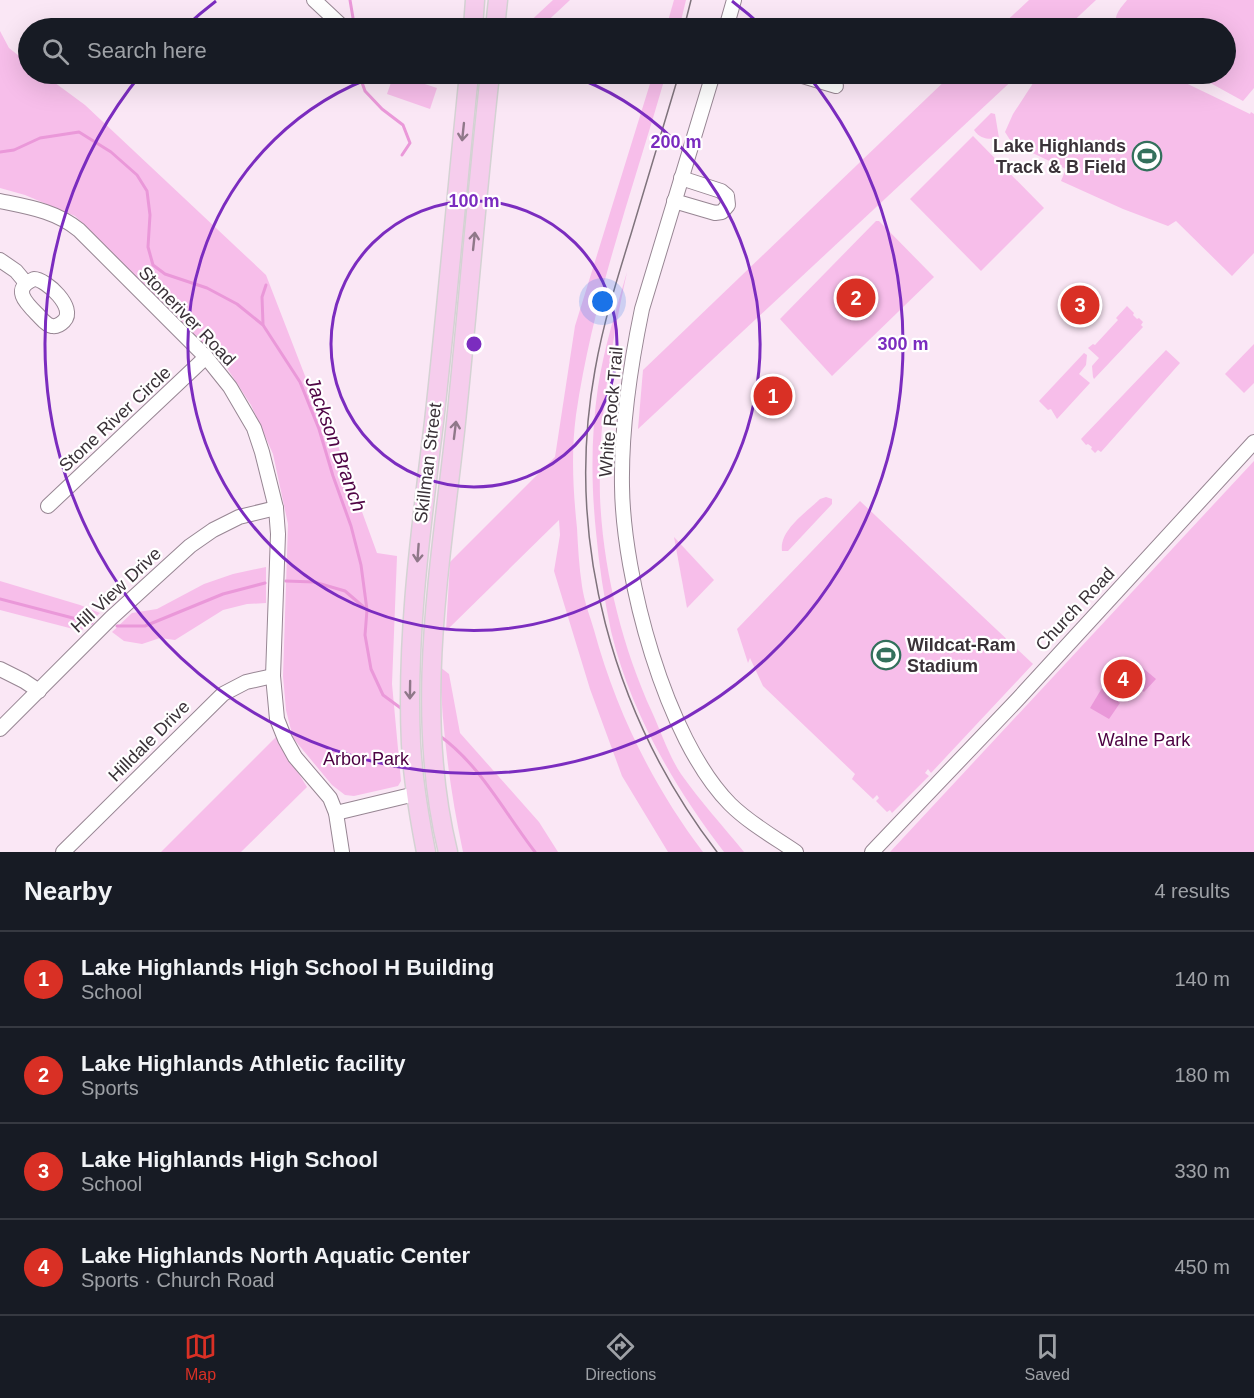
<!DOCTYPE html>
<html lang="en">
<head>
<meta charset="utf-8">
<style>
  body { margin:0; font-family:Arial,sans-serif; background:#20242c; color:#f1f3f6 }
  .you { position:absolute; left:603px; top:302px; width:21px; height:21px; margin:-15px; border:4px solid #fff; border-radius:50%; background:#1a73e8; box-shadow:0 0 0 9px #1a73e833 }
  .badge { display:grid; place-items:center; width:39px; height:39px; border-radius:50%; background:#d93025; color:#fff; font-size:20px; font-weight:700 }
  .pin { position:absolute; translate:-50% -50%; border:3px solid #fff; box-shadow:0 2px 6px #0006 }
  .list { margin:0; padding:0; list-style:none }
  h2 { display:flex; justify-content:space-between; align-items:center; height:78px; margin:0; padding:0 24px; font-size:26px }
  h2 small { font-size:20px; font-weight:400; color:#9ea1a6 }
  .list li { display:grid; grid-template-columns:39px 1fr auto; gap:18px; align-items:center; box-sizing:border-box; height:96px; padding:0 24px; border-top:2px solid #363941 }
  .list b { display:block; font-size:22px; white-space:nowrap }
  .list p { margin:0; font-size:20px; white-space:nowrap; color:#9ea1a6 }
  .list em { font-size:20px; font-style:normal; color:#9ea1a6 }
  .icon { flex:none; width:33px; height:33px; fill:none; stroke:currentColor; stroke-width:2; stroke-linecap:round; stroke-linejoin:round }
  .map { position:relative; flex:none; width:1254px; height:852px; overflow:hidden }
  .search { position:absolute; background:#171b24; box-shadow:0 6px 24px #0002; left:18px; right:18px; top:18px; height:66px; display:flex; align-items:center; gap:15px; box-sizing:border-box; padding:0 21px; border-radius:33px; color:#9ea1a6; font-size:22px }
  .sheet { height:462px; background:#171b24 }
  nav { display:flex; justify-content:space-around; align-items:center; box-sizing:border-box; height:84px; border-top:2px solid #363941; background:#171b24; font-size:16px; color:#9ea1a6 }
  nav a { display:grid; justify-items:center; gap:3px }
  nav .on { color:#d93025 }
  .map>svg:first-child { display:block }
  .green { fill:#f7beea }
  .water { fill:#ea98d9 }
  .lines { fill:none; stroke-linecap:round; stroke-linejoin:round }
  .stream { stroke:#ea98d9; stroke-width:3 }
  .minor-casing { stroke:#978693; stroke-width:16 }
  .major-casing { stroke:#d4d2d3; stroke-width:21 }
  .minor { stroke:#fff; stroke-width:14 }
  .major { stroke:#f6cded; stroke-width:18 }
  .tram { stroke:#7f737c; stroke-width:1.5 }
  .oneway { stroke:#8f7889 }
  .ring { fill:none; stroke:#7b2cbf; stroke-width:3 }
  .labels { text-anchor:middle; stroke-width:4.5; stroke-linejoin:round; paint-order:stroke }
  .poi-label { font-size:18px; font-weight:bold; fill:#3a3238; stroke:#fff; text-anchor:end }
  .street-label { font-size:18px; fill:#3a3238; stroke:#fff }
  .park-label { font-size:18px; fill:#4c0042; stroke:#fff }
  .water-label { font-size:20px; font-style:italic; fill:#4f0445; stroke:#fff }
  .centre { fill:#7b2cbf; stroke:#fff; stroke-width:3 }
  .ring-label { font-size:18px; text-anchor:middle; font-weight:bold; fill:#7b2cbf; stroke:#fff; stroke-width:4.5; stroke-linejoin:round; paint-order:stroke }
</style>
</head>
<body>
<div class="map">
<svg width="1254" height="852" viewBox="0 0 1254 852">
  <rect width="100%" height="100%" fill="#fae7f5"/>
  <g class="green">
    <polygon points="553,0 570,0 540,28 523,28"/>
    <polygon points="674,0 686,0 680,25 679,28 666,28"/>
    <polygon points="1029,0 1096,0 1066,28 999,28"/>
    <path d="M1127 0H1254V88L1243 101 1194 74H1226V28H1118C1112 16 1120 9 1127 0Z"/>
    <polygon points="0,31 9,48 28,63 28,74 43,74 85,105 266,275 312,394 337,443 377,553 397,556 392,684 401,781 398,786 354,796 345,795 332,785 293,738 286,710 283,676 288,524 273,454 251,405 225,365 75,216 25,195 0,188"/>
    <polygon points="394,74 437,88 430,109 387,94"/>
    <path d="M653 74H666C634 186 593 298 576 415 571 452 573 490 577 528 578 547 579 567 582 586 584 601 590 616 594 630 616 711 653 786 703 852H668L622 776 590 689 554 571 560 535 559 520 446 631 450 562 555 457 575 326Z"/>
    <polygon points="952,74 1019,74 638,429 643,370"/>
    <polygon points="1039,74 1167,74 1250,114 1251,112 1254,114 1254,253 1232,276 1176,221 1168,226 1123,209 1061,181 1066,169 1012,143 1005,132 1013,114"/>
    <path d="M991 113 995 114 999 138C989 140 980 139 974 130Z"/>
    <polygon points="973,136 1044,208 981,271 910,199"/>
    <polygon points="876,221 879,221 934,277 832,376 780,319"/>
    <path d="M627 272C611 346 598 422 600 497 603 570 622 646 652 712 661 732 669 756 681 774 700 801 723 826 744 852H724C674 787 630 711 611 631 604 598 599 565 596 532 591 483 591 435 598 387 604 348 616 310 627 272Z"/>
    <polygon points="1127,306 1134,313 1133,315 1137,319 1139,318 1143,322 1141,325 1143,327 1094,379 1093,377 1092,366 1099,358 1088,348 1093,344 1095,345 1118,320 1116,318"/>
    <polygon points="1254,344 1254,383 1244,393 1225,374"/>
    <polygon points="1166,350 1180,363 1101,452 1098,450 1095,453 1091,449 1092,447 1088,444 1086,445 1081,439"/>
    <polygon points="1084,353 1087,355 1086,365 1079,374 1090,383 1057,419 1051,409 1048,410 1039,401"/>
    <polygon points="1254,461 1254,852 890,852"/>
    <path d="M826 497 832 499V504L788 551H782C779 530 807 512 820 499Z"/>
    <polygon points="860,501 1033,664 931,773 928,769 925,773 929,776 892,813 890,810 887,812 876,801 879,798 877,795 873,799 852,779 855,774 763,686 750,658 748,663 737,629"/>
    <polygon points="674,537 714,580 687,608"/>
    <polygon points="266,567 266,603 247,604 223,610 175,640 160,638 142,644 124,641 112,632 132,613 157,609 204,584 233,574"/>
    <polygon points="0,581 80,605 100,613 81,631 0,610"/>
    <path d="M440 667 449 674 460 733 539 822 558 852H463C450 791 442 729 440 667Z"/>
    <polygon points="276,737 307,787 241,852 161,852"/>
  </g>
  <g class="water">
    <polygon points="1131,658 1156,679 1144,692 1125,677 1122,679 1116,673"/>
    <polygon points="1102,688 1120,703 1109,719 1090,708"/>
  </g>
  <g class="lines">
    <g class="stream">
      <polyline points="350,0 354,24"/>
      <polyline points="359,74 365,91 382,109 403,125 410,143 402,155"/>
      <polyline points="0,152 14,150 40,138 79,132 111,152 137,175 147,191 150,215 148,247 153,265 165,274 207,288 237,304 263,325 300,382 319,429 333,476 351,526 361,565 367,610 365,635 371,669 383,695 402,709"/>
      <polyline points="263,324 262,297 266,285"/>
      <polyline points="286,581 314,582 345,591 366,609"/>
      <polyline points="0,599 92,623"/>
      <polyline points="117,626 145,626 223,594 265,583"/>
      <path d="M440 736C481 766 504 812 535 852"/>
    </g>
    <g class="minor-casing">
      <g id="minor">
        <polyline points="314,0 344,28"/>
        <polyline points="726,28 734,0"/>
        <path d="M713 74 642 309C630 367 621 426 622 486 623 577 665 738 730 804 749 823 774 837 796 852"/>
        <polyline points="796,74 836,86"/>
        <path d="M0 201C29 207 56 211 79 230L206 357 230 387 254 428 262 452 276 508 278 534 273 676 277 719 285 739 295 757 330 798 336 813 342 852"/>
        <polyline points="674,201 715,213 722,212 728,205 727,196 721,191 681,178"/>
        <polyline points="0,260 16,271 26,283"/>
        <path d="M34 279C46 279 77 308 64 321 61 324 57 327 52 326 46 325 42 319 38 315 26 303 11 289 34 279Z"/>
        <polyline points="48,506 206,357"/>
        <polyline points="0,669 24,681 39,691"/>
        <polyline points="0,729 111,618 190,546 213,530 239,517 276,508"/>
        <polyline points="336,813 415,794"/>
        <polyline points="63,852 223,694 246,682 273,676"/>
        <polyline points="872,852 1018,699 1254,442"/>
      </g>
    </g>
    <g class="major-casing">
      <g id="major">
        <polyline points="473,28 475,0"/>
        <polyline points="495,28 498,0"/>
        <path d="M426 852C419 816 413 780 411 744 406 636 421 529 434 422 447 306 457 190 469 74"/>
        <path d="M448 852C413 710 441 564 456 422 468 306 477 190 490 74"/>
      </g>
    </g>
    <use href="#minor" class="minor"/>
    <use href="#major" class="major"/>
    <g class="tram">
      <polyline points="684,28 691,0"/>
      <path d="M679 74C663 127 647 181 631 234 617 279 603 324 595 370 564 540 613 716 717 852"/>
    </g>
  </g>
  <defs><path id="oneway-shaft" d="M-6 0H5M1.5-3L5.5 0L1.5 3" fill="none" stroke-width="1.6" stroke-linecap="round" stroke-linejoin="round" transform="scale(1.5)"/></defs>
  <g class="oneway">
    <use href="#oneway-shaft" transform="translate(463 132) rotate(96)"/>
    <use href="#oneway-shaft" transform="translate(474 241) rotate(-84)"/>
    <use href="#oneway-shaft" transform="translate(455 430) rotate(-83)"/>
    <use href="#oneway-shaft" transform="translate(418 553) rotate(94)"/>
    <use href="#oneway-shaft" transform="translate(410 690) rotate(91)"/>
  </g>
  <g class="ring">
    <circle cx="474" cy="344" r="143"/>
    <path d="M567 74A286 286 0 1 1 381 74"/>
    <path d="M184 28A429 429 0 0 1 216 1M732 1A429 429 0 0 1 764 28M807 74A429 429 0 1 1 141 74"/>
  </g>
  <defs>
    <g id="stadium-ring" transform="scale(1.5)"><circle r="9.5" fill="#fff" stroke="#33705c" stroke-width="1.5"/><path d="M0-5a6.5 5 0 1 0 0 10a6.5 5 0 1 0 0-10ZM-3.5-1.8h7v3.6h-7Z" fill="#33705c"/></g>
  </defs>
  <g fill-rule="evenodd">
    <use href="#stadium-ring" x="1147" y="156"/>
    <use href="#stadium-ring" x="886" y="655"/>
  </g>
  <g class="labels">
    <g class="poi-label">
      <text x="1126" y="152">Lake Highlands<tspan x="1126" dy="21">Track &amp; B Field</tspan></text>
      <text x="907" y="651" text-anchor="start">Wildcat-Ram<tspan x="907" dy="21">Stadium</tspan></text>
    </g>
    <g class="street-label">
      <text transform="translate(187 316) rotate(46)" y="6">Stoneriver Road</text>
      <text transform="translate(611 412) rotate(-85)" y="6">White Rock Trail</text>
      <text transform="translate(115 419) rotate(-43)" y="6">Stone River Circle</text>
      <text transform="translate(428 463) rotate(-83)" y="6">Skillman Street</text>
      <text transform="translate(116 590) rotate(-43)" y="6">Hill View Drive</text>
      <text transform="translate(1075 609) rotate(-47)" y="6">Church Road</text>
      <text transform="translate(149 741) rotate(-45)" y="6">Hilldale Drive</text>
    </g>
    <g class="park-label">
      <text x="1144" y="746">Walne Park</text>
      <text x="366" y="765">Arbor Park</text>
    </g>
    <g class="water-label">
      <text transform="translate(336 444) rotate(70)" y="7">Jackson Branch</text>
    </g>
  </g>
  <circle cx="474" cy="344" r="9" class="centre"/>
  <g class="ring-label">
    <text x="676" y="148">200 m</text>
    <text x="474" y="207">100 m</text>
    <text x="903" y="350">300 m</text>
  </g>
</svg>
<div class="you"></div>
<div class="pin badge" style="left:773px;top:396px">1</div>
<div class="pin badge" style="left:856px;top:298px">2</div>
<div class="pin badge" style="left:1080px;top:305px">3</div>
<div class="pin badge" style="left:1123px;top:679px">4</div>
<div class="search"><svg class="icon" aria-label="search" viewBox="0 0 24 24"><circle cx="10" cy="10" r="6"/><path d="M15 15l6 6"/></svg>Search here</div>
</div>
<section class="sheet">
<h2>Nearby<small>4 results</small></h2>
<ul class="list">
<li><span class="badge">1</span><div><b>Lake Highlands High School H Building</b><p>School</p></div><em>140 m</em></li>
<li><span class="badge">2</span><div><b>Lake Highlands Athletic facility</b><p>Sports</p></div><em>180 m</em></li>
<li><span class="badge">3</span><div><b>Lake Highlands High School</b><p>School</p></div><em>330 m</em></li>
<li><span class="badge">4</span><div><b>Lake Highlands North Aquatic Center</b><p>Sports · Church Road</p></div><em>450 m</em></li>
</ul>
</section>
<nav>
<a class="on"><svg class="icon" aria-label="map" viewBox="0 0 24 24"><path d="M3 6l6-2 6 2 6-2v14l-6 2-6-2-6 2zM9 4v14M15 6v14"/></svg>Map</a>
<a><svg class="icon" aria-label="directions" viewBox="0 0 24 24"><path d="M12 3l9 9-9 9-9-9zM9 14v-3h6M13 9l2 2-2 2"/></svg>Directions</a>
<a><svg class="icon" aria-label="saved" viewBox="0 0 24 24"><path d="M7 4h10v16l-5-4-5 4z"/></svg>Saved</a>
</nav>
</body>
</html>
